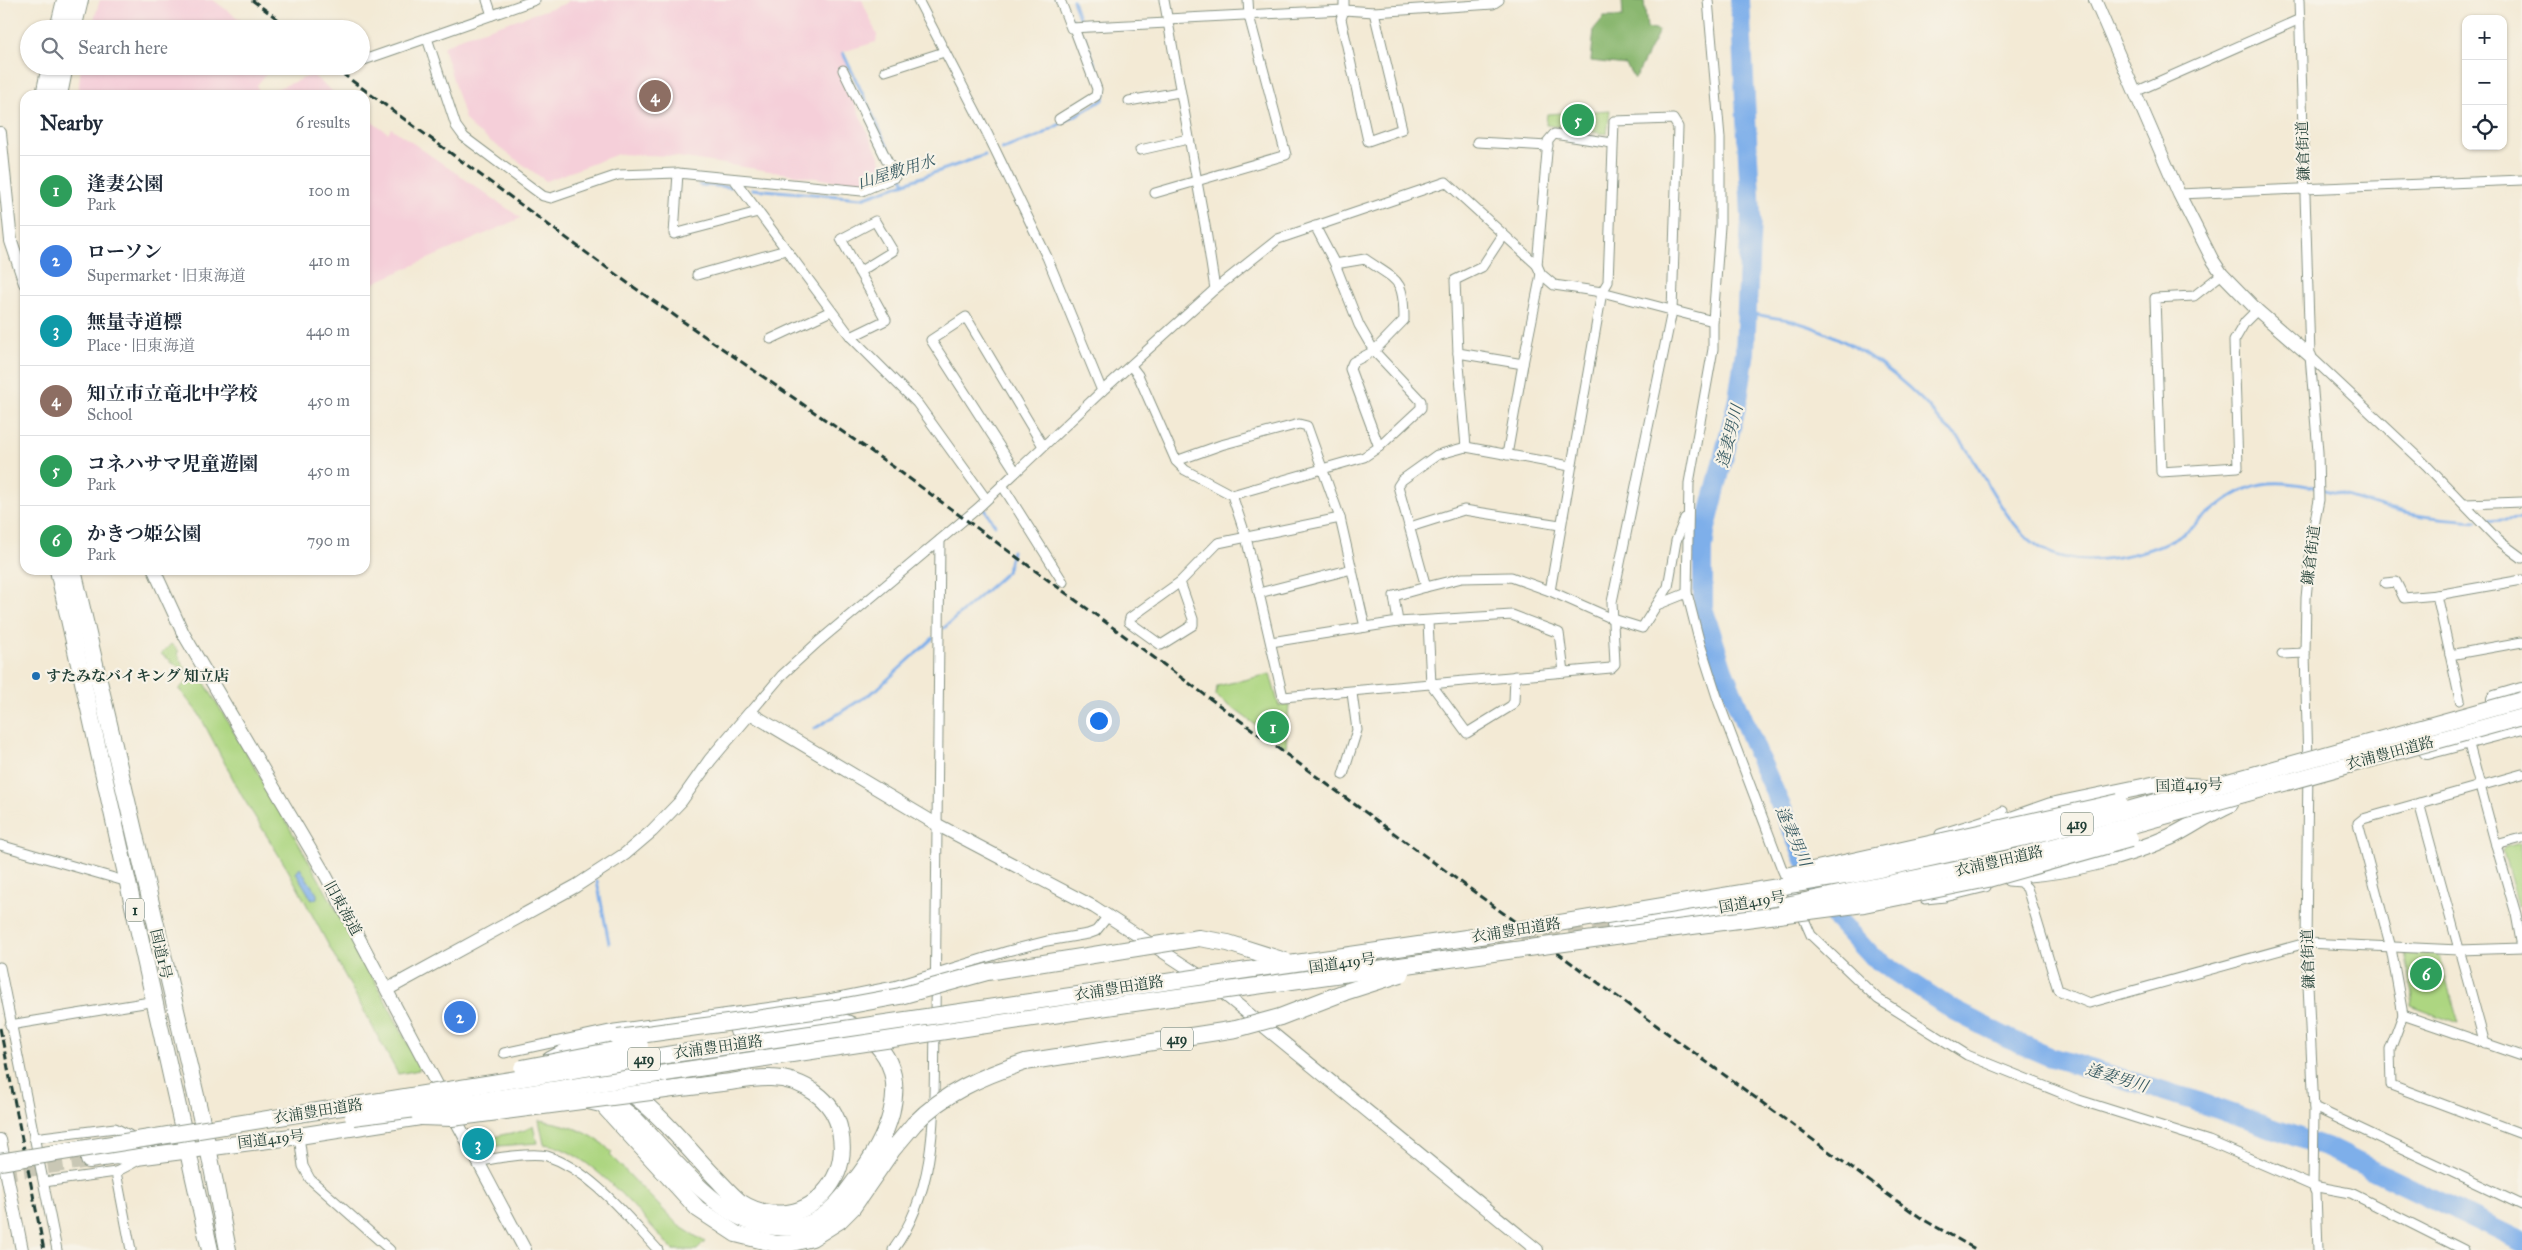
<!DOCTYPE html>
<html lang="en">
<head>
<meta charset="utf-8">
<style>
  body { margin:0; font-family:"IM FELL Great Primer","Noto Serif JP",serif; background:#f6f6f7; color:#1f2937 }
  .controls { position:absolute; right:15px; top:15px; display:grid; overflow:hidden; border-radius:10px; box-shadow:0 1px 4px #0004 }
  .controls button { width:45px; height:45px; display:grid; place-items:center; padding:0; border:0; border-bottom:1px solid #e0e1e3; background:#fff; color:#1f2937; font:25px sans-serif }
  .you { position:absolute; left:1098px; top:720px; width:18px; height:18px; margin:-12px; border:4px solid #fff; border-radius:50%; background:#1a73e8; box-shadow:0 0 0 8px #1a73e833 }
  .badge { display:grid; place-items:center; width:32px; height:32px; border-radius:50%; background:#ea580c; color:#fff; font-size:16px; font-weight:700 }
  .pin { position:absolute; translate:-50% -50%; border:2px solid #fff; box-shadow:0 1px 5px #0006 }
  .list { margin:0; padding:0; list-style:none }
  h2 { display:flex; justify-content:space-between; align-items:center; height:65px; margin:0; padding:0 20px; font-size:21px }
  h2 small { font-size:16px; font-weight:400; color:#747a83 }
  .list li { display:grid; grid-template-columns:32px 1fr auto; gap:15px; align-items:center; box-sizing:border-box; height:70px; padding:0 20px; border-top:1px solid #e0e1e3 }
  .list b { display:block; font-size:19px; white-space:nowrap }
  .list p { margin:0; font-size:16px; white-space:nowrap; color:#747a83 }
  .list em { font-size:16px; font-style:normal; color:#747a83 }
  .icon { flex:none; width:28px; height:28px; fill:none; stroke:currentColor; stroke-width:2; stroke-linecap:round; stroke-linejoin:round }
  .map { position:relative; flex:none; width:2522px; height:1250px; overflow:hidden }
  .search { position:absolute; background:#fff; box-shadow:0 1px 4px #0004; left:20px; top:20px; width:350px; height:55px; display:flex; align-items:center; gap:12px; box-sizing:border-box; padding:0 18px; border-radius:28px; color:#747a83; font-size:19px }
  .panel { position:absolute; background:#fff; box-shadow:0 1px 4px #0004; left:20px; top:90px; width:350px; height:485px; border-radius:15px }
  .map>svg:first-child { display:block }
  .built { fill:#f5cfd9 }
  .green { fill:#add681; stroke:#668a5a }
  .forest { fill:#8ab76f; stroke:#547a52 }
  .water { fill:#7eafea; stroke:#4e768f }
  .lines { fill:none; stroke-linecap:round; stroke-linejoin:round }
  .stream { stroke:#7eafea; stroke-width:3 }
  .river { stroke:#7eafea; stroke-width:20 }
  .highway-tunnel { stroke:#c9c7b5; stroke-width:16; stroke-dasharray:16 8; stroke-linecap:butt }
  .street-casing { stroke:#899484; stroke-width:11 }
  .secondary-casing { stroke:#899484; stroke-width:14 }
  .highway-casing { stroke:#899484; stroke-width:18 }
  .street { stroke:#fff; stroke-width:9 }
  .secondary { stroke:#fff; stroke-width:12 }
  .highway { stroke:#fff; stroke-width:16 }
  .rail { stroke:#1f3d34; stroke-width:3; stroke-dasharray:8 4; stroke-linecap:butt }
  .highway-bridge-casing { stroke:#899484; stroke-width:18; stroke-linecap:butt }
  .highway-bridge { stroke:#fff; stroke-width:16 }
  .poi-dot { fill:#1f6fb2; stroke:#f7f3e8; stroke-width:2 }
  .labels { text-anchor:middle; stroke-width:4.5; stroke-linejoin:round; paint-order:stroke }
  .shield { fill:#f7f3e8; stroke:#60746a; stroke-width:1 }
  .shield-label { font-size:14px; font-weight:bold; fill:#1f3d34 }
  .street-label { font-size:15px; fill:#1f3d34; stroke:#f7f3e8 }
  .poi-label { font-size:15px; font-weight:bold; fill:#1f3d34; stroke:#f7f3e8; text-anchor:start }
  .water-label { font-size:16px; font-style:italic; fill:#375a62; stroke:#f7f3e8 }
</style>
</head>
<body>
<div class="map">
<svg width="2522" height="1250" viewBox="0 0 2522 1250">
  <rect width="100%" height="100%" fill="#f7f3e8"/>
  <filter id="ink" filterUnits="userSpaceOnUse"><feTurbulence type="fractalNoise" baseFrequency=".02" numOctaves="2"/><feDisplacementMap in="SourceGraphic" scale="10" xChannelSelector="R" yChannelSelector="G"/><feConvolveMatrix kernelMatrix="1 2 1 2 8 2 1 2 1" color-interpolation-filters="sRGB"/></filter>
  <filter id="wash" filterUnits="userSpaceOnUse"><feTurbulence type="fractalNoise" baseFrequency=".0096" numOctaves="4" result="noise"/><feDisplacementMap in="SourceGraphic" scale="20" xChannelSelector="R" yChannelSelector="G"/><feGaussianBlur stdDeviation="1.12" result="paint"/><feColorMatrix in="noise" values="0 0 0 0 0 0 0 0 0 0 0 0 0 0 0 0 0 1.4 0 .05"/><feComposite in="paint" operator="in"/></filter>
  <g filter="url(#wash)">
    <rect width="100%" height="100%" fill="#f3ead5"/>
    <g class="built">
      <polygon points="100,0 213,0 253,29 91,29"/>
      <polygon points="570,0 862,0 877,35 876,42 842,52 848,65 840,72 886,172 861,185 671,156 618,154 546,181 472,128 465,119 443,47 463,37 564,4"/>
      <polygon points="81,66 273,66 257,85 259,95 78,95"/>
      <polygon points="312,75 337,95 269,95 268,92"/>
      <polygon points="365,116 388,133 391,128 521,218 378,281 365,289"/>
    </g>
    <g class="green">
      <polygon points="1610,110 1607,134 1546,125 1547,114"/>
      <polygon points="171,644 179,651 177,653 187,673 161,654"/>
      <polygon points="1270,674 1279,706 1289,705 1286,747 1216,696 1217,686"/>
      <path d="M200 678 203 680C279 807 352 934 419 1065V1070L398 1074 288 870 242 796 199 714 179 689 188 680Z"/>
      <polygon points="2522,843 2522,905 2518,906 2503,851 2506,847"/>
      <polygon points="2410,949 2437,950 2459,1024 2411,1006 2413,995 2405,953"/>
      <path d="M539 1120C566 1124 594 1132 612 1153L610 1155 679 1226 705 1242 697 1250H673C643 1218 588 1148 544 1144Z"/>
      <path d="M533 1126 537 1143 486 1147 484 1145C502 1128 514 1138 533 1126Z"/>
    </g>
    <polygon class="forest" points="1622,0 1644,1 1647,28 1659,31 1635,79 1626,65 1591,61 1594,29 1604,17 1623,17"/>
    <polygon class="water" points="300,868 317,894 317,898 312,900 296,873"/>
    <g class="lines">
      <g class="stream">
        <polyline points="1073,0 1079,18"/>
        <polyline points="1071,18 1072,21 1080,23"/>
        <polyline points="843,53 905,183"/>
        <polyline points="1002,149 1037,137 1103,100 1105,92 1084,36"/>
        <polyline points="700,185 731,187"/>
        <polyline points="752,189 862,198 985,155"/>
        <path d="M1748 311C1762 318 1778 317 1793 321 1842 334 1888 366 1923 401 1931 409 1938 419 1946 427 1951 432 1958 436 1962 442 1986 476 2008 533 2048 552 2086 570 2153 554 2187 531 2212 513 2231 490 2262 484 2300 477 2355 500 2392 510 2420 517 2447 519 2477 521"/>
        <polyline points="984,508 995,525"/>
        <polyline points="2483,521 2522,519"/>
        <polyline points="944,628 1007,572 1012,551"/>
        <polyline points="814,729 876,690 933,638"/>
        <polyline points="597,881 609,943"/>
      </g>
      <polyline class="river" points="1740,0 1751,216 1745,352 1738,399 1705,532 1703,549 1703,608 1723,670 1758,755 1821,895 1837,919 1871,956 1953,1010 2009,1039 2051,1057 2193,1100 2328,1148 2522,1242"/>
    </g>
  </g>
  <g filter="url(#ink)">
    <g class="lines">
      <g class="highway-tunnel">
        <polyline points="1473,945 1615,925"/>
        <polyline points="0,1173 89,1160"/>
      </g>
      <g class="street-casing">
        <g id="street">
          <polyline points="487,0 492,15"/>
          <polyline points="535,0 427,38 456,126 464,137 543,196 551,198 618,175 678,173 862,191 895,177 843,70"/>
          <polyline points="918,0 987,133 1047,257 1102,391"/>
          <polyline points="1060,0 1071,28 1167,23"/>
          <polyline points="1164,0 1206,231 1215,289"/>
          <polyline points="1344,0 1344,10 1341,19 1368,141 1402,129 1374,12"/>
          <polyline points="1708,0 1720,138 1720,226 1713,321 1713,349 1689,483 1687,593 1700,644 1719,703 1782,869 1811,935 1878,999 1967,1055 2079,1100 2209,1141 2313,1186 2351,1193 2464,1250"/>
          <polyline points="2299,0 2310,356 2318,452 2319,500 2312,536 2306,598 2305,653 2308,764 2306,943 2314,1110 2313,1186 2316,1193 2318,1250"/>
          <polyline points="1167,19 1344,10 1374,12 1493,4 1499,0"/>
          <polyline points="361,61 427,38"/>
          <polyline points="885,71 944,52"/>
          <polyline points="2135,92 2300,19"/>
          <polyline points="1129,101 1179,92"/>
          <polyline points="1059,119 1096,96 1097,89 1074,28"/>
          <polyline points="1477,142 1548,146"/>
          <polyline points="1140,150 1188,139"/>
          <polyline points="678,173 674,234 758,212"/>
          <polyline points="734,179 851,337 917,403 986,499"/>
          <polyline points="1155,193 1286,155 1249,16 1248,0"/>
          <polyline points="2179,194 2522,180"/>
          <path d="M1335 264 1365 259C1398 282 1404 278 1404 320L1374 351 1353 362 1350 369 1379 447"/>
          <polyline points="1537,265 1548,141 1554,134 1612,143"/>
          <polyline points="2222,274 2194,296 2155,298 2161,472 2238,467 2234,341 2245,322 2257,310"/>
          <polyline points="697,275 786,250"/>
          <polyline points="851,337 886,320 841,239 875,221 893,251 859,272"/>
          <polyline points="771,339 831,311"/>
          <polyline points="1458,353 1455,280 1482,267 1503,235"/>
          <polyline points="2310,356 2426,465 2499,541 2522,558"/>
          <polyline points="1131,366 1138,375 1176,461 1185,470 1232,495 1246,537 1283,697 1611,668 1615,664 1612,602 1672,311 1678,127 1673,119 1614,121 1608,282 1602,292 1550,591 1511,577 1462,578 1426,587 1398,486 1402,480 1437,455 1466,447 1570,466"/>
          <polyline points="1466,447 1458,353 1523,364 1541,274"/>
          <polyline points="1507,455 1523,364"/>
          <polyline points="1176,461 1221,445 1299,424 1307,426 1340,518 1365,627"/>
          <polyline points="1016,472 931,340 966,317 1043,446"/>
          <polyline points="1002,485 1063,582"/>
          <polyline points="1232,495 1364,457 1379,447 1421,408 1421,401 1374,351 1359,325 1335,264 1315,226"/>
          <polyline points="2466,504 2522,502"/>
          <polyline points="1410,527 1464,510 1560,525"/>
          <polyline points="1180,582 1193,619 1193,625 1161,645 1129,622 1130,618 1180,582 1218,543 1340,518"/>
          <polyline points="2385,583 2396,582 2404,598 2437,595"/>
          <polyline points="1550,591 1613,619 1642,628 1668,587 1676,541 1685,518"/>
          <polyline points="1259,593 1352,569"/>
          <polyline points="1657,605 1687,593"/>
          <polyline points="1398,622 1394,596 1426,587"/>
          <polyline points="1428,622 1431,684 1467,733 1511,706 1514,702 1515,676"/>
          <polyline points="1271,642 1398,622 1512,615 1559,633 1564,672"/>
          <polyline points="2282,654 2305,653"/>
          <polyline points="2450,655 2522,642"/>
          <polyline points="2460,700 2437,595 2522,580"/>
          <polyline points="750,713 782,675 818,642 978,508 1102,391 1215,289 1278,239 1446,182 1537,265 1541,274 1554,285 1602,292 1713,321"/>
          <polyline points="2468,741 2496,845"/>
          <polyline points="2522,774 2363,819 2358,823 2391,948 2403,1015 2390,1050 2391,1085 2522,1134"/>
          <polyline points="1343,775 1357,730 1352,693"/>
          <polyline points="2419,803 2485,1044"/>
          <polyline points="1940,834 1991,818 2003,811"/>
          <polyline points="2522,838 2496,845 2516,914 2522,947"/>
          <polyline points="0,845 128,882"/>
          <polyline points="2008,881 2020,882 2027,888 2058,990 2089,1003 2306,943 2459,950 2522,948"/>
          <polyline points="1924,897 1925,899 1945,897 1986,887"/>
          <polyline points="0,967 57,1250"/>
          <polyline points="2403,1015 2522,1056"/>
          <polyline points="935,1018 940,540"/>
          <polyline points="10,1025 156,1001"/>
          <polyline points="504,1053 615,1029 829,999 894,986 1008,951 1047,941 1088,934 1096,931 1108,916"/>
          <polyline points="2314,1107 2522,1205"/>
          <polyline points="299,1136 303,1166 310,1179 390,1250"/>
          <polyline points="34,1138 115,1128 129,1135"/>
          <path d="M479 1162C492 1158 534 1152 547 1156 592 1171 627 1217 658 1250"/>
          <polyline points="116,1172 137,1161"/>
          <polyline points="44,1182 116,1172 131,1250"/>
          <path d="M893 1250C940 1186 933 1106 935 1031"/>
        </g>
      </g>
      <g class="secondary-casing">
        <g id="secondary">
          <polyline points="2095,0 2179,194 2212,259 2222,274 2257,310 2310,356"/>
          <polyline points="0,133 11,241 25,283"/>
          <polyline points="154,570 183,633 326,876 525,1250"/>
          <polyline points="388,989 576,886 625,854 652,831 681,801 710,760 750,713 936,824 1094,907 1211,983 1537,1250"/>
          <polyline points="0,1140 22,1250"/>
        </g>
      </g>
      <g class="highway-casing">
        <g id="highway">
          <polyline points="58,29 65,0"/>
          <polyline points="73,29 80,0"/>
          <polyline points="44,95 50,66"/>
          <polyline points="59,95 65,66"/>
          <polyline points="58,570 210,1250"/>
          <polyline points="73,570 208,1147 228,1250"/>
          <polyline points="2495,699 2522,691"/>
          <polyline points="2427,751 2522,726"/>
          <polyline points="2000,824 2051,806 2157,784 2205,787"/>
          <path d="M2014 874C2061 874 2127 856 2170 837 2191 827 2209 813 2230 804"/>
          <polyline points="1615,925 1774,898"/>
          <polyline points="1436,950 1473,945"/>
          <polyline points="550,1060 583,1043 618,1038"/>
          <path d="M570 1071C593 1075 617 1083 636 1097 665 1119 688 1149 713 1175 722 1184 730 1194 740 1202 766 1219 802 1218 823 1194 840 1176 845 1155 840 1131 834 1099 803 1079 771 1078 755 1077 738 1081 722 1083 701 1086 680 1088 658 1091"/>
          <path d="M588 1101 622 1109 635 1119C666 1151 709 1207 751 1222 773 1229 800 1231 820 1218 834 1209 845 1195 854 1182 885 1143 917 1081 872 1040 864 1032 854 1025 843 1022 818 1014 765 1027 738 1031"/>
          <polyline points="601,1103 698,1209 736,1234 776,1244 792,1243 812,1238 839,1221 853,1207 893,1149 914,1124"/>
          <polyline points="89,1160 116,1156 129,1158 299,1136 433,1115"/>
        </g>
      </g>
      <use href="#street" class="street"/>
      <use href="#secondary" class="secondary"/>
      <use href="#highway" class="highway"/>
      <g class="rail">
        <polyline points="252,0 291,29"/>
        <polyline points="332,66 629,284 895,468 1887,1194 1924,1220 1977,1250"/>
        <polyline points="0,1028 44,1250"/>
      </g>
      <g class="highway-bridge-casing">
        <g id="highway-bridge">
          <polyline points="1790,875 2119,802"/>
          <polyline points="1786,905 2013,858 2522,717"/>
          <polyline points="618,1038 835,1008 900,996 987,972 1199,938 1228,943 1285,961"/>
          <polyline points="522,1068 640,1045"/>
          <polyline points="353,1117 478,1101 1127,1004 1615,936 1864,904 1988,879 2130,839"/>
          <polyline points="420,1117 452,1118 658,1091"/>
          <path d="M914 1124C945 1092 983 1076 1025 1062L1236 1029 1280 1017 1345 992 1401 974"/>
          <polyline points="0,1162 673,1054 1480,936 1857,874 2022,838 2106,816 2522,700"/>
        </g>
      </g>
      <use href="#highway-bridge" class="highway-bridge"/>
    </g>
  </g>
  <circle class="poi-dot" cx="36" cy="676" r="5"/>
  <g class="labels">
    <g class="shield">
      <rect x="2061" y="812.5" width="32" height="23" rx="4"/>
      <rect x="126" y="898.5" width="18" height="23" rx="4"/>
      <rect x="1161" y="1027.5" width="32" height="23" rx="4"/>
      <rect x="628" y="1047.5" width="32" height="23" rx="4"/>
    </g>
    <g class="shield-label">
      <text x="2077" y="829">419</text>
      <text x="135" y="915">1</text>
      <text x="1177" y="1044">419</text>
      <text x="644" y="1064">419</text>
    </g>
    <g class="street-label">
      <text transform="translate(2303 151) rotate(-92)" y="5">鎌倉街道</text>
      <text transform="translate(2311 555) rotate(-83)" y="5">鎌倉街道</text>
      <text transform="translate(2390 753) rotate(-15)" y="5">衣浦豊田道路</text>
      <text transform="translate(2189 785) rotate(-2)" y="5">国道419号</text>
      <text transform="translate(1999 861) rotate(-13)" y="5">衣浦豊田道路</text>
      <text transform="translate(1752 902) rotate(-10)" y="5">国道419号</text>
      <text transform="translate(343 908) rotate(61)" y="5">旧東海道</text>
      <text transform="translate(1516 930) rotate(-9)" y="5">衣浦豊田道路</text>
      <text transform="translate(161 954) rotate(77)" y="5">国道1号</text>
      <text transform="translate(2308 959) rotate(-92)" y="5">鎌倉街道</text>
      <text transform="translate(1342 963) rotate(-8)" y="5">国道419号</text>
      <text transform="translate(1119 988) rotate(-9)" y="5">衣浦豊田道路</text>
      <text transform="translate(718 1047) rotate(-8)" y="5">衣浦豊田道路</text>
      <text transform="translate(318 1111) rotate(-9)" y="5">衣浦豊田道路</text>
      <text transform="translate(271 1139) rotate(-7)" y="5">国道419号</text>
    </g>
    <g class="poi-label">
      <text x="46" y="681">すたみなバイキング 知立店</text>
    </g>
    <g class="water-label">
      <text transform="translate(896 171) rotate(-17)" y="6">山屋敷用水</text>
      <text transform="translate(1729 436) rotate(-76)" y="6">逢妻男川</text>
      <text transform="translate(1794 836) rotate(66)" y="6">逢妻男川</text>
      <text transform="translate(2117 1077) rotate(17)" y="6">逢妻男川</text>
    </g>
  </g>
</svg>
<div class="controls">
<button>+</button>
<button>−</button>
<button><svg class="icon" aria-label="locate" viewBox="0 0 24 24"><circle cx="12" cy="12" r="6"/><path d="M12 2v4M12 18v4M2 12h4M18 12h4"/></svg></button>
</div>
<div class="you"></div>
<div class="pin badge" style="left:1273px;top:727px;background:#2e9e5b">1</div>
<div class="pin badge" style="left:460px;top:1017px;background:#3f7fe0">2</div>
<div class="pin badge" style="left:478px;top:1144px;background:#0f9aa8">3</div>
<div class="pin badge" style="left:655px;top:96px;background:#8d6e63">4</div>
<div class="pin badge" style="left:1578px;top:120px;background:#2e9e5b">5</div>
<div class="pin badge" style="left:2426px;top:974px;background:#2e9e5b">6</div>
<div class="search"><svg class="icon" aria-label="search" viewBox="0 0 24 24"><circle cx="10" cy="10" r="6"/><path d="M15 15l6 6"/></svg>Search here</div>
<section class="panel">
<h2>Nearby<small>6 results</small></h2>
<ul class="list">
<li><span class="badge" style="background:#2e9e5b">1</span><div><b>逢妻公園</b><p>Park</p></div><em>100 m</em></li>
<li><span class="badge" style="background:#3f7fe0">2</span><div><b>ローソン</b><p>Supermarket · 旧東海道</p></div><em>410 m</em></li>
<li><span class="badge" style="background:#0f9aa8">3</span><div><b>無量寺道標</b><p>Place · 旧東海道</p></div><em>440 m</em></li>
<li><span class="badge" style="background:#8d6e63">4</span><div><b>知立市立竜北中学校</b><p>School</p></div><em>450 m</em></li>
<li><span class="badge" style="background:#2e9e5b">5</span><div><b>コネハサマ児童遊園</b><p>Park</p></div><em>450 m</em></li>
<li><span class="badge" style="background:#2e9e5b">6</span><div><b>かきつ姫公園</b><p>Park</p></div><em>790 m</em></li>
</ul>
</section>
</div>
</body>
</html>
